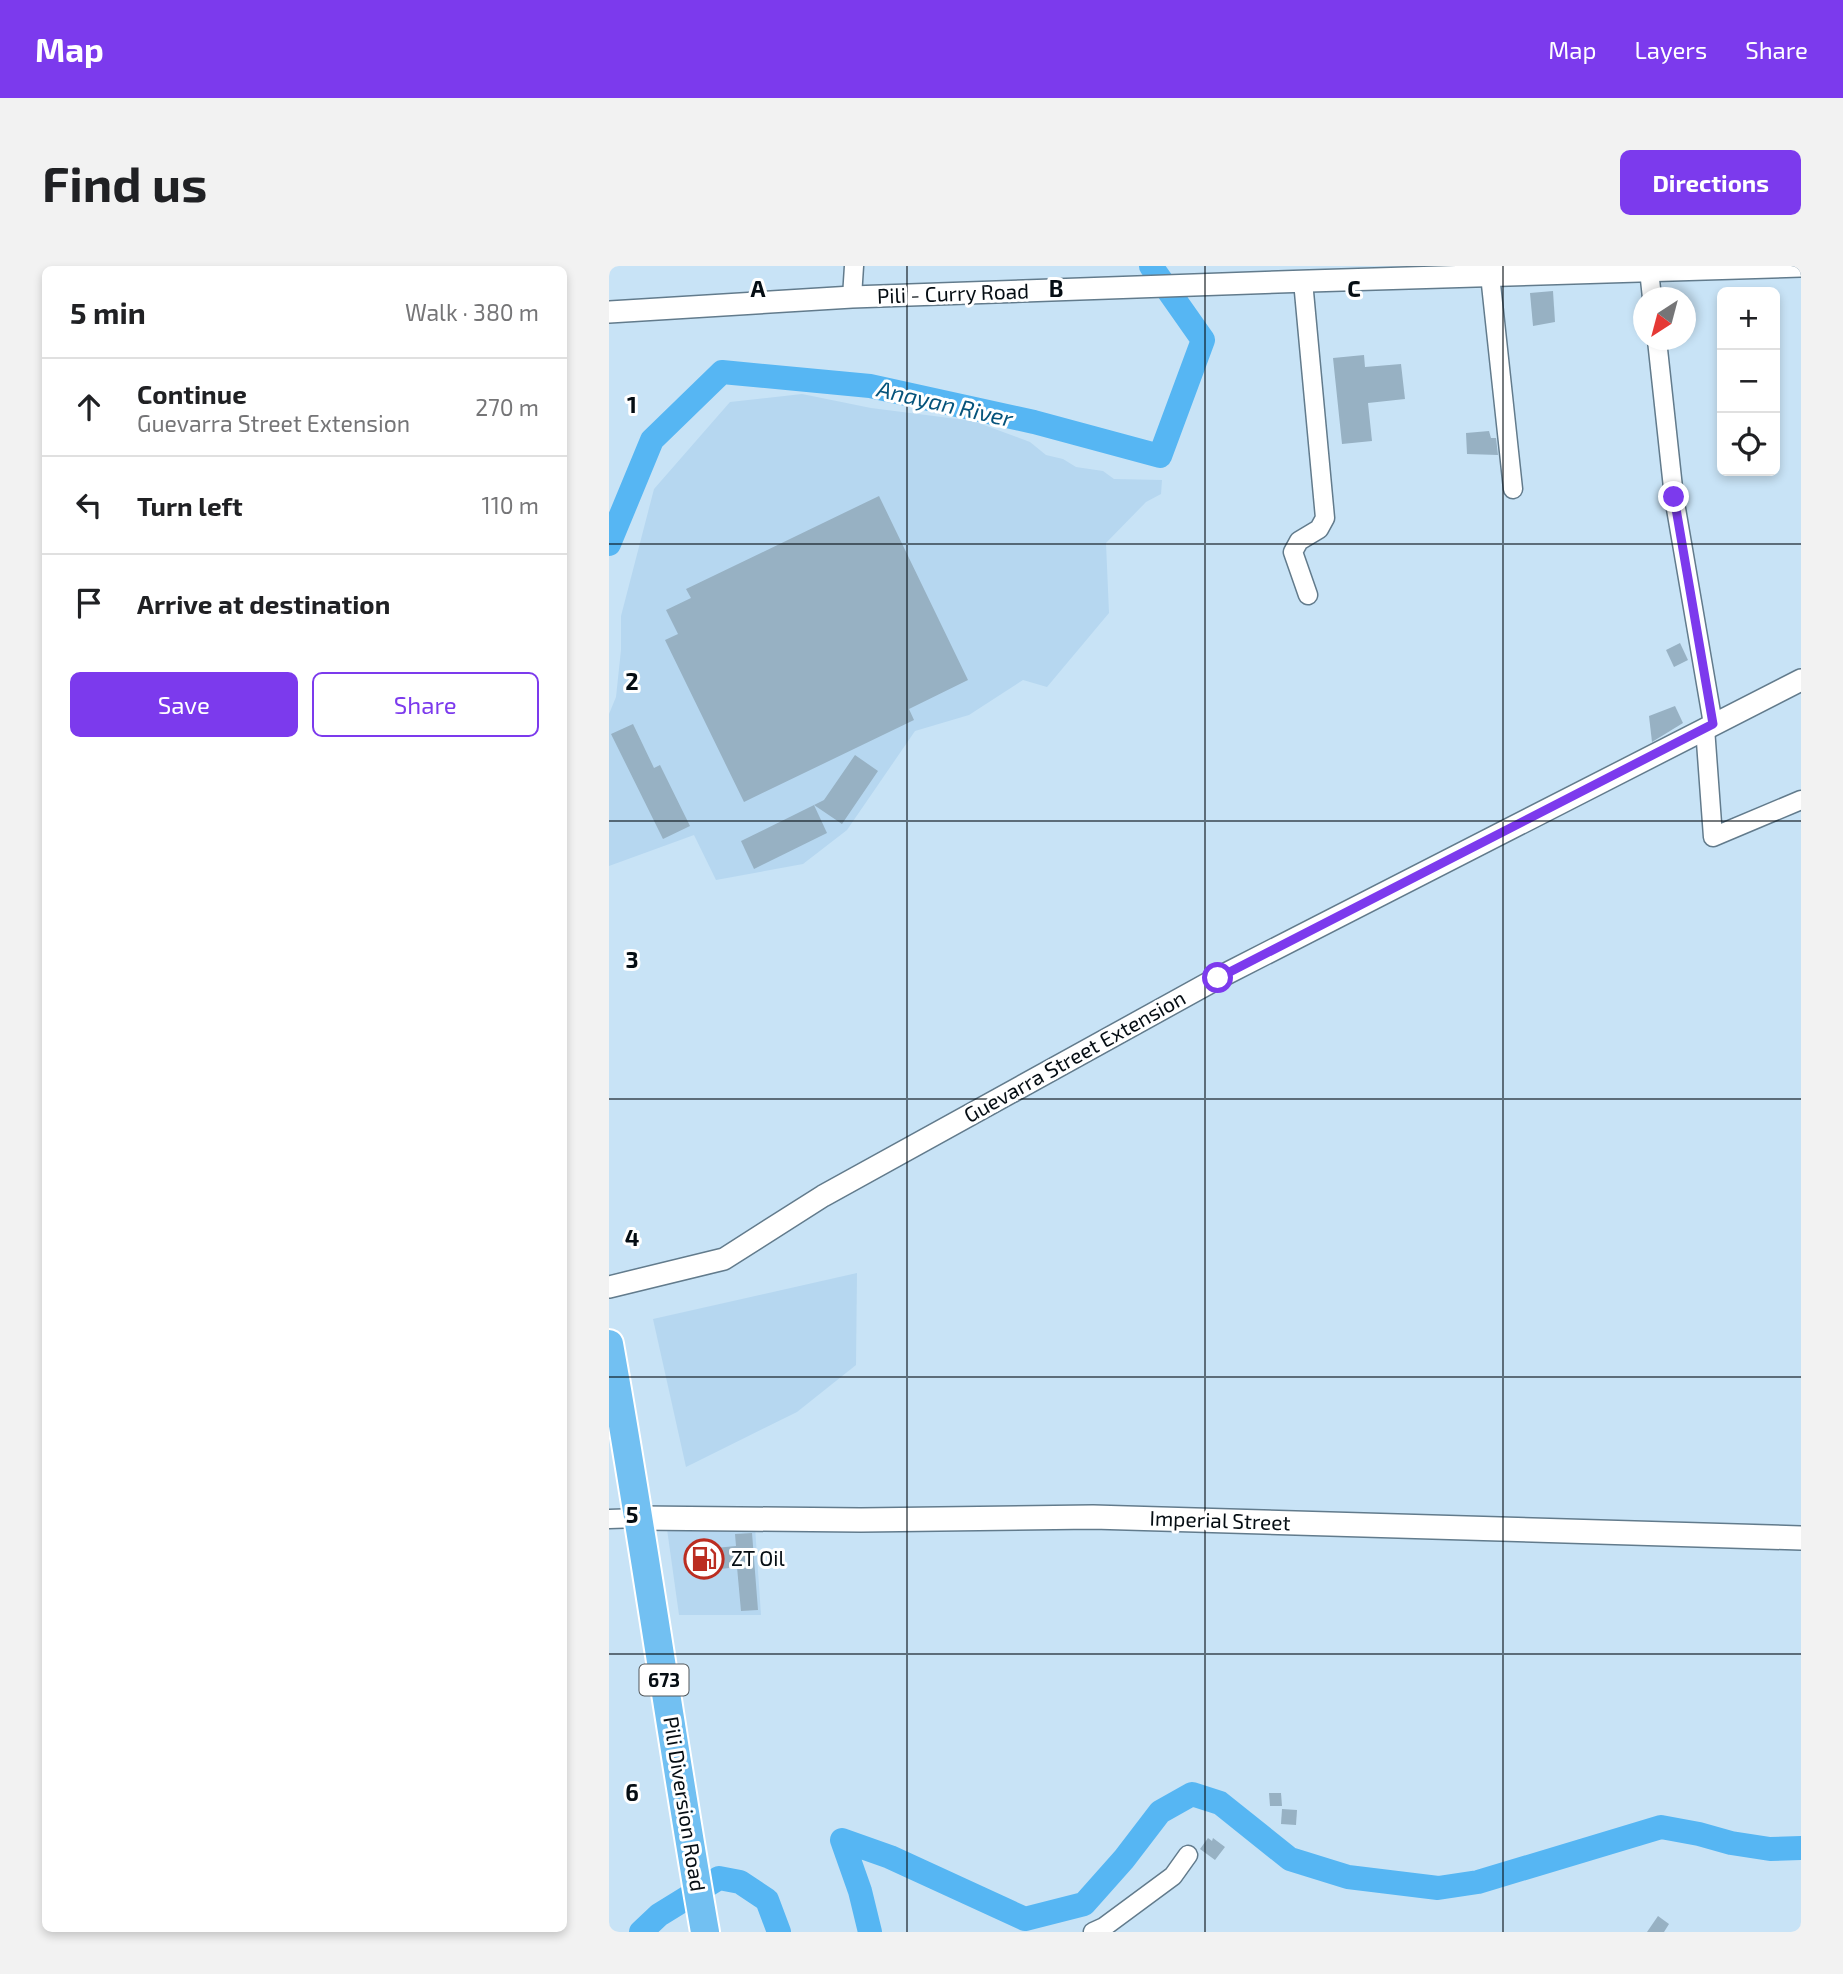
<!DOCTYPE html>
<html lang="en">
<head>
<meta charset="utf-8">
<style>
  body { margin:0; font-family:"Exo 2",sans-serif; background:#f2f2f2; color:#202124 }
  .controls { position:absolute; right:21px; top:21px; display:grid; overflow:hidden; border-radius:10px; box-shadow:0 4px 10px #0003 }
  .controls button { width:63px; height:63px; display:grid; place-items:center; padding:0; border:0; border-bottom:2px solid #e0e0e0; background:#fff; color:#202124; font:35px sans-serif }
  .compass { position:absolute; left:1024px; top:21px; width:63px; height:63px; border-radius:50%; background:#fff; box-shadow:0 4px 10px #0003; rotate:216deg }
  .stop { position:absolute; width:21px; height:21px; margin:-16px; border:5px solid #7c3aed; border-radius:50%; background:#fff }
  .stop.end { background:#7c3aed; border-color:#fff; box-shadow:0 2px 7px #0008 }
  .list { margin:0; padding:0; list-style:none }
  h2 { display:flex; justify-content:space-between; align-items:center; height:91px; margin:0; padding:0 28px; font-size:30px }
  h2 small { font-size:23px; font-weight:400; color:#757577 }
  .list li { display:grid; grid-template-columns:46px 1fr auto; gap:21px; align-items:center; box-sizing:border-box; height:98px; padding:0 28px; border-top:2px solid #e0e0e0 }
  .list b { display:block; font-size:26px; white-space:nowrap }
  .list p { margin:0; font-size:23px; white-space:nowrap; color:#757577 }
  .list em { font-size:23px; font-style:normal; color:#757577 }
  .actions { display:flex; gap:14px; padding:21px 28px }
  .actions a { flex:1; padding:16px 0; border:2px solid #7c3aed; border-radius:10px; text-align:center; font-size:24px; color:#7c3aed }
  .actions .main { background:#7c3aed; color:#fff }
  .icon { flex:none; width:38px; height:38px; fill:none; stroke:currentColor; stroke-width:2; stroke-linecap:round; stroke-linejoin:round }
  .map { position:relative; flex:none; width:1192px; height:1666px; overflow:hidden; border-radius:10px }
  header { display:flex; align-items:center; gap:42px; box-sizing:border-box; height:98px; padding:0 35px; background:#7c3aed; color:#fff }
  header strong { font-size:33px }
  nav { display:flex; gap:38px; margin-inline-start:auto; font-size:24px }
  .intro { display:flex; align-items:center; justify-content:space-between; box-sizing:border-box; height:168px; padding:0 42px }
  h1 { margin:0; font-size:49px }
  .button { padding:18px 32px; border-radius:10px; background:#7c3aed; color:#fff; font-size:24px; font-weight:700 }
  main { display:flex; gap:42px; padding:0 42px }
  aside { flex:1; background:#fff; border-radius:10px; box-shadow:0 4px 10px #0003 }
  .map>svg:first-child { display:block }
  .built { fill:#b6d7f0 }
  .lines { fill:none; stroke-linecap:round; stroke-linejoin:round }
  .river { stroke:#56b6f3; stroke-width:24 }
  .building { fill:#97b1c3 }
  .minor-casing { stroke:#627b8c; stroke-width:21 }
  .tertiary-casing { stroke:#627b8c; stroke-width:24 }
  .secondary-casing { stroke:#627b8c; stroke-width:26 }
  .trunk-casing { stroke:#fff; stroke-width:32 }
  .minor { stroke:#fff; stroke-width:18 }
  .tertiary { stroke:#fff; stroke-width:21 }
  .secondary { stroke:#fff; stroke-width:23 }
  .trunk { stroke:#72c0f2; stroke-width:28 }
  .route { stroke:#7c3aed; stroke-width:9 }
  .grid { fill:none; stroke:#050d13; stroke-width:2; stroke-opacity:0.55 }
  .labels { text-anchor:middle; stroke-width:6; stroke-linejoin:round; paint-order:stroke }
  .shield { fill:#fff; stroke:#50565a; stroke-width:2 }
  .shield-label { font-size:19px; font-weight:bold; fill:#050d13 }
  .street-label { font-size:21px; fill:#050d13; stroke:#fff }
  .poi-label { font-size:21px; fill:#050d13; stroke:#fff; text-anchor:start }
  .water-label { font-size:23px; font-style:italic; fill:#05537b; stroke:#fff }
  .grid-label { font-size:23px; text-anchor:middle; font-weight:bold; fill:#050d13; stroke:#fff; stroke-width:6; stroke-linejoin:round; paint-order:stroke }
</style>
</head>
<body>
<header>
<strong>Map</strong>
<nav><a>Map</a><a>Layers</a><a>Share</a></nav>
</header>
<div class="intro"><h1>Find us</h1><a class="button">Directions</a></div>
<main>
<aside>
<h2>5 min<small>Walk · 380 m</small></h2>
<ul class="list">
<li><svg class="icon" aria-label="ahead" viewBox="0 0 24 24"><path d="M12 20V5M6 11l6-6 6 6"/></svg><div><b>Continue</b><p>Guevarra Street Extension</p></div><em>270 m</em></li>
<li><svg class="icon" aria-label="left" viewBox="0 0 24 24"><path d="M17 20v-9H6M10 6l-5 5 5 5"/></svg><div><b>Turn left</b></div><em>110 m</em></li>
<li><svg class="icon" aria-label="arrive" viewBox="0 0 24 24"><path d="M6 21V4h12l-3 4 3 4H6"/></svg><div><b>Arrive at destination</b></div></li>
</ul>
<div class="actions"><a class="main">Save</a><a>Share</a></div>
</aside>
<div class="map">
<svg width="1192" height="1666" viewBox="0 0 1192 1666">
  <rect width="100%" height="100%" fill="#c8e3f6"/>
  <g class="built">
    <polygon points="193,128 262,142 364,155 421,176 437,189 454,193 467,201 494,205 505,213 553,214 552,228 537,236 497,277 500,347 438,421 414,414 360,449 306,465 238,564 194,598 107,614 85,569 0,600 0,448 7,431 12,384 12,350 45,223 121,136"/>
    <polygon points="248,1007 247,1099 188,1146 77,1201 44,1053"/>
    <polygon points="146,1261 152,1349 70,1349 58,1263"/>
  </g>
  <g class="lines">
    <g class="river">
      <polyline points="0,278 43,174 113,106 261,120 425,156 551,190 594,74 542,0"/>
      <polyline points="32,1666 50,1649 110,1612 131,1616 158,1634 170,1666"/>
      <polyline points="261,1666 251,1625 233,1574 281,1591 416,1653 475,1638 515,1593 551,1546 583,1528 611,1537 681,1593 739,1611 829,1622 869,1616 1052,1561 1090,1568 1122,1577 1161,1583 1192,1582"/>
    </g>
  </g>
  <g class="building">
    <polygon points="944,25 946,56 924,60 921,27"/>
    <polygon points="755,89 756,101 792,98 796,133 759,137 763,175 733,178 724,92"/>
    <polygon points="880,165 882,172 887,172 889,189 858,188 857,167"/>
    <polygon points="270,230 359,414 300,443 305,454 135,536 56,374 69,368 57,344 82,332 77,323"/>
    <polygon points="1071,377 1079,394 1065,401 1057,384"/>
    <polygon points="1066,440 1074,457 1043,476 1040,450"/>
    <polygon points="24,458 45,502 51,499 81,560 54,573 2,468"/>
    <polygon points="246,489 269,505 233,558 205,539 215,534"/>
    <polygon points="205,539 218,567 145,603 132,575"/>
    <polygon points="143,1267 149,1344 132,1345 128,1301 79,1307 76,1285 127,1280 126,1268"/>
    <polygon points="660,1527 672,1527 673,1540 661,1540"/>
    <polygon points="673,1543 688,1544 687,1559 672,1558"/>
    <polygon points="599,1572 603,1575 604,1572 616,1581 606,1594 591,1583"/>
    <polygon points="1049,1650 1060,1658 1055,1666 1038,1666"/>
  </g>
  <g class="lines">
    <g class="minor-casing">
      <g id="minor">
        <polyline points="1040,4 1043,32"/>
        <polyline points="881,9 904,223"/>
        <polyline points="694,15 716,252 710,263 690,275 684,286 699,329"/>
        <polyline points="243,31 245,0"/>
        <polyline points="1048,74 1065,231 1104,458"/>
        <polyline points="1096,462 1104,571 1192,534"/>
        <polyline points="0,1253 30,1252"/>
        <polyline points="484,1666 495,1661 564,1610 579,1589"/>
      </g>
    </g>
    <g class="tertiary-casing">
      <g id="tertiary">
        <polyline points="0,46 243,31 700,15 1192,0"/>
        <polyline points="0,1021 115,993 214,930 609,712 1192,414"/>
      </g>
    </g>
    <g class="secondary-casing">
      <polyline id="secondary" points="30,1252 252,1254 484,1251 1192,1272"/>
    </g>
    <g class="trunk-casing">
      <path id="trunk" d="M0 1078C35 1274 62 1471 96 1666"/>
    </g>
    <use href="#minor" class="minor"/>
    <use href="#tertiary" class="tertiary"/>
    <use href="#secondary" class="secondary"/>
    <use href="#trunk" class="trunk"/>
  </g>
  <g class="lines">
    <polyline class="route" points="609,712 1104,458 1065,231"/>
  </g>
  <path class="grid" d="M298 0V1666M596 0V1666M894 0V1666M0 278H1192M0 555H1192M0 833H1192M0 1111H1192M0 1388H1192"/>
  <defs>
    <g id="fuel-ring" transform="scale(2.0125)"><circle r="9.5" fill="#fff" stroke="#bb2d21" stroke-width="1.5"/><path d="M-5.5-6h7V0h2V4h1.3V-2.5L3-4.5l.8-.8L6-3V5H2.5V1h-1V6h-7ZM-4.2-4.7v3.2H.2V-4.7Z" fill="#bb2d21"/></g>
  </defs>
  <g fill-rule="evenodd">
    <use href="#fuel-ring" x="95" y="1293"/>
  </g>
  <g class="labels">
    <rect class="shield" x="30.5" y="1398.5" width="49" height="31" rx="5"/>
    <g class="shield-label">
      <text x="55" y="1421">673</text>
    </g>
    <g class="street-label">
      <text transform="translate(344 28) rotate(-2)" y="7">Pili - Curry Road</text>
      <text transform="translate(466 791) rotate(-29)" y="7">Guevarra Street Extension</text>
      <text transform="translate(611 1255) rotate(2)" y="7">Imperial Street</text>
      <text transform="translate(75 1538) rotate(81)" y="7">Pili Diversion Road</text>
    </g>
    <g class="poi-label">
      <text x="122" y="1300">ZT Oil</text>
    </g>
    <g class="water-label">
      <text transform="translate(336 138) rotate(13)" y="8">Anayan River</text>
    </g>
  </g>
  <g class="grid-label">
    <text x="149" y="31">A</text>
    <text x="447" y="31">B</text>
    <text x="745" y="31">C</text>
    <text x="23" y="147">1</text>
    <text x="23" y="424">2</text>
    <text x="23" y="702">3</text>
    <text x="23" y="980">4</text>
    <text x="23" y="1257">5</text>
    <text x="23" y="1535">6</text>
  </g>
</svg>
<div class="controls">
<button>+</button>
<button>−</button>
<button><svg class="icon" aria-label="locate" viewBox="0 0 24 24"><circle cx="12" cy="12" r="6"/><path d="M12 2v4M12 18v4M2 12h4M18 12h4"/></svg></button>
</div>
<svg class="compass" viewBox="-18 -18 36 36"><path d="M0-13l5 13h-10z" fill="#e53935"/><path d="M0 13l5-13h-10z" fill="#757577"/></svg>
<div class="stop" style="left:609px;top:712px"></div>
<div class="stop end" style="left:1065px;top:231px"></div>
</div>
</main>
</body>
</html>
